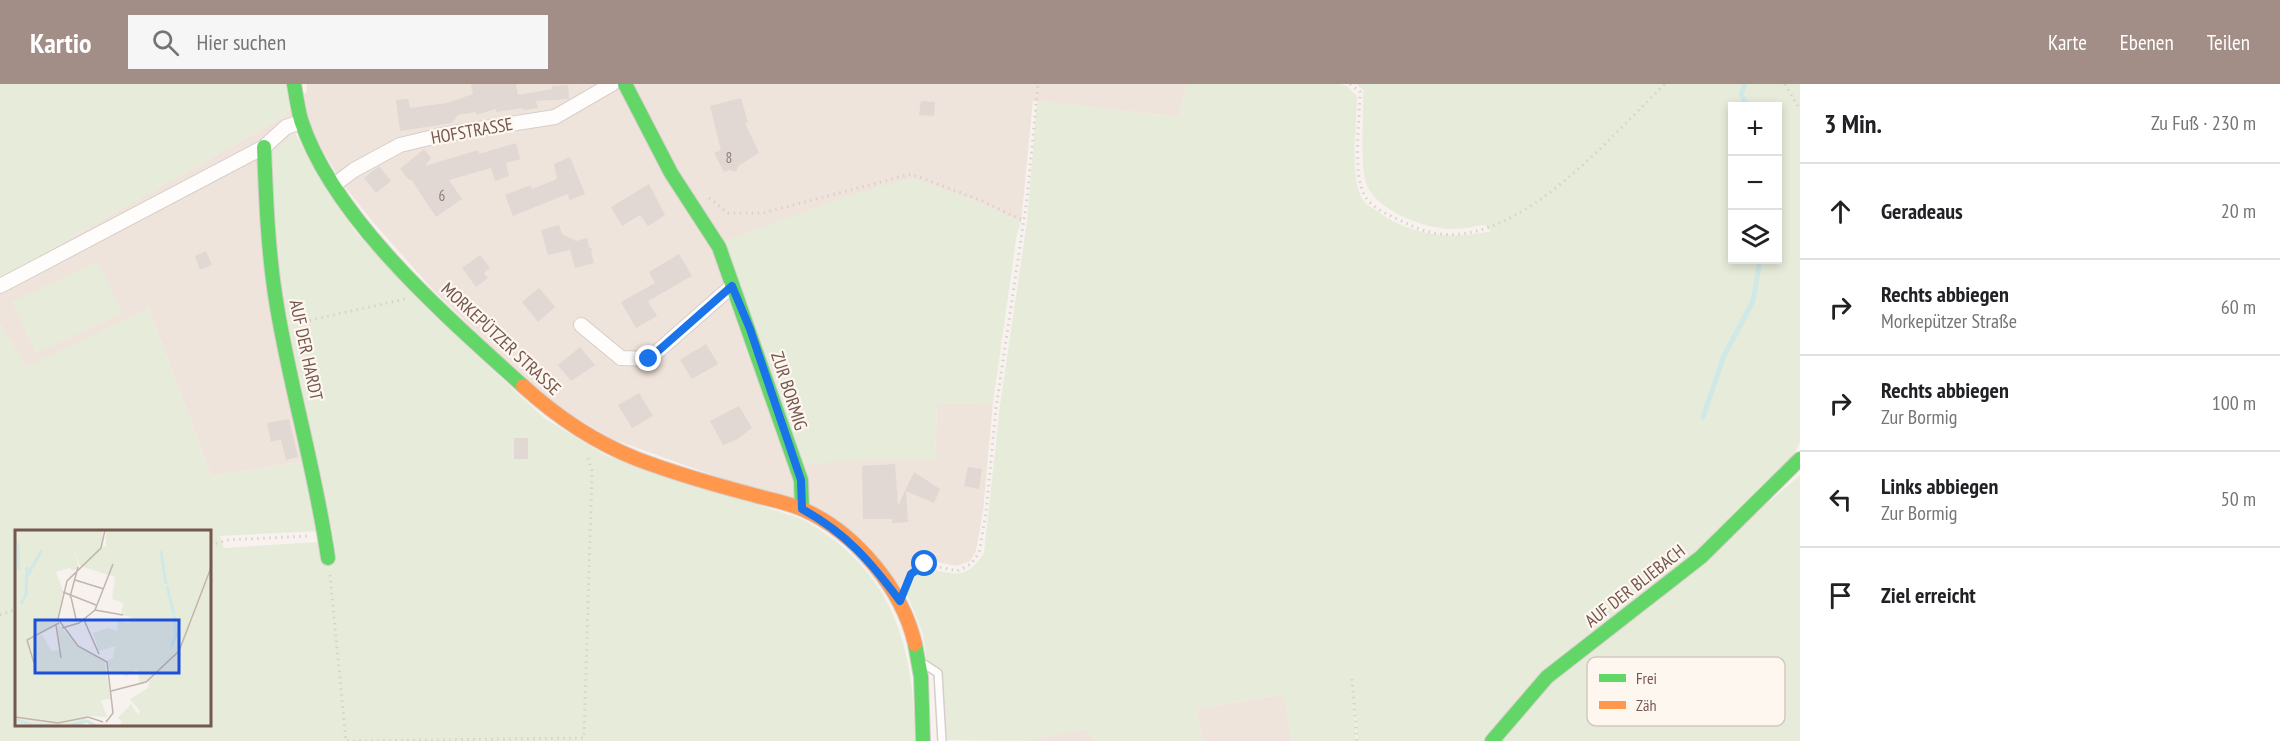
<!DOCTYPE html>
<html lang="de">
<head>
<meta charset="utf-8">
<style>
  body { margin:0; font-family:"PT Sans Narrow",sans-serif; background:#f6f6f6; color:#202124 }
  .controls { position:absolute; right:18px; top:18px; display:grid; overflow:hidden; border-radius:0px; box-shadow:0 3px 9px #0003 }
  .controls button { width:54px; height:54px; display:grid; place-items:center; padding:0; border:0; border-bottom:2px solid #e0e0e0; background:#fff; color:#202124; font:30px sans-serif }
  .stop { position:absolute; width:18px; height:18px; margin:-14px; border:4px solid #1a73e8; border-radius:50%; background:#fff }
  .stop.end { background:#1a73e8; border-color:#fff; box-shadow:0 2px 6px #0008 }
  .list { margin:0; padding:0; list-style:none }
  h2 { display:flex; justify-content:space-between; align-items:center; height:78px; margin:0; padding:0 24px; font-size:26px }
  h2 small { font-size:20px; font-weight:400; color:#757577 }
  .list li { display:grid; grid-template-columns:39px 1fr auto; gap:18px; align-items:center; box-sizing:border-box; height:96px; padding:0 24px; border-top:2px solid #e0e0e0 }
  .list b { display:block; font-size:22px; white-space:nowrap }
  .list p { margin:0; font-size:20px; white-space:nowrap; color:#757577 }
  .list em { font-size:20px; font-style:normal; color:#757577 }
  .icon { flex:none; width:33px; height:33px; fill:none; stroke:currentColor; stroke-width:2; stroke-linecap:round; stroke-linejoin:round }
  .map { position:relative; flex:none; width:1800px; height:657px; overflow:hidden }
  header { display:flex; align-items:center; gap:36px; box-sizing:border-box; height:84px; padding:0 30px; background:#a28d87; color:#fff }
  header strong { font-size:28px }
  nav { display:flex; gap:33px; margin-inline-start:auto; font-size:21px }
  .search { width:420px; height:54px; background:#f6f6f6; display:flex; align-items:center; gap:15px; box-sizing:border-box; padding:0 21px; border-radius:0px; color:#757577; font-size:22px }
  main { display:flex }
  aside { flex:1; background:#fff }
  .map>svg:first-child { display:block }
  .residential { fill:#efe4dc }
  .green { fill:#e7ecda; fill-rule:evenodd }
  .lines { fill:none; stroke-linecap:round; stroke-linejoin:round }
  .stream { stroke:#d0e8e6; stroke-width:5 }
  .building { fill:#e1d8d3 }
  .lane-casing { stroke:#d6ceca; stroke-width:10 }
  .street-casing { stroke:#d6ceca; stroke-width:16 }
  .fast-casing { stroke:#d7ceca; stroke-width:16 }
  .slow-casing { stroke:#d7ceca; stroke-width:16 }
  .path { stroke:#d9d1d0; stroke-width:3; stroke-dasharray:1.5 4.5; stroke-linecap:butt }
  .lane { stroke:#fefdfc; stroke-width:7 }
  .street { stroke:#fefdfc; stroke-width:14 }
  .fast { stroke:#63d668; stroke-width:14 }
  .slow { stroke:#ff974d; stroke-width:14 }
  .route { stroke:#1a73e8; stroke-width:8 }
  .labels { text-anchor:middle; stroke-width:4.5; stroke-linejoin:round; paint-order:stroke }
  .number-label { font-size:15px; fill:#927a73 }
  .street-label { font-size:18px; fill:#74574f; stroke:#fef7f0 }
  .inset-river { fill:none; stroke:#d0e8e6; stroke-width:3 }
  .inset-road { fill:none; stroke:#c3b4ae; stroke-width:1.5 }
  .view { fill:#1d4ed8; fill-opacity:0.15; stroke:#1d4ed8; stroke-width:3 }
  .inset-edge { fill:none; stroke:#74574f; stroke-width:3 }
  .key { fill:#fef7f0; stroke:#d5c7c0; stroke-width:1.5 }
  .key-label { font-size:16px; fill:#74574f }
</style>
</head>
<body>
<header>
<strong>Kartio</strong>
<div class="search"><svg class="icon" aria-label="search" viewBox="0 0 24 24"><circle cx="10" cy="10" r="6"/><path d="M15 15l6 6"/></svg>Hier suchen</div>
<nav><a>Karte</a><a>Ebenen</a><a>Teilen</a></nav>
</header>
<main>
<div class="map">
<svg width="1800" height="657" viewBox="0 0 1800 657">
  <rect width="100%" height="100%" fill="#f7f2ee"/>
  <g class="residential">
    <polygon points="307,0 1187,0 1179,33 1033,17 1021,139 976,117 876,375 935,375 937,320 993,319 983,428 976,467 970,477 956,482 925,475 908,489 899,505 871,465 832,434 612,355 545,315 433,206 372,137 342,99 307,40 267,75 306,377 211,392 149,225 26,284 0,240 0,194 284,32 307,7"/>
    <polygon points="1284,610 1292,657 1203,657 1196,625"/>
    <polygon points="1087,645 1095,657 1027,657 1027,656"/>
  </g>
  <g class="green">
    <polygon points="0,0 286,0 290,25 284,32 0,194"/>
    <path d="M1187 0H1340L1347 2 1357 12C1357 37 1349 96 1363 116 1366 121 1373 124 1377 127 1410 152 1452 156 1491 147L1485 141C1474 142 1463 145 1452 145 1424 145 1371 125 1365 95 1360 73 1364 30 1363 6L1356 0H1800V358L1769 418 1800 391V657H1358L1353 610 1356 657H1292L1283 610 1196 625 1203 657H1095L1087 645 1027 657 947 656 941 589 927 580 923 550 907 510 916 491 925 484C954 489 965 498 984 469L1000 321 1027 137 1037 17 1179 33ZM1732 22H1778V176H1732Z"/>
    <path d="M295 49 327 107 355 147 427 225 544 334 605 371 802 435C892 485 914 559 915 657H0V240L26 283 149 225 211 392 306 377 320 447 220 452 224 464 334 457 290 252 267 75ZM16 447H210V640H16Z"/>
    <polygon points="912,94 976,117 1021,139 1017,149 993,319 937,320 935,376 876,375 803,380 723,158 848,112"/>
    <polygon points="98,178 122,229 36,269 12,218"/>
  </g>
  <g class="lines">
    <g class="stream">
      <polyline points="1745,0 1741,10 1747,22"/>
      <polyline points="1703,333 1724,272 1753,217 1760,176"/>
    </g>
  </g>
  <g class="building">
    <polygon points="471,0 516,0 518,11 552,5 552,2 568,1 569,15 536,17 538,24 523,26 523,24 496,28 496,25 476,31 476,28 458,31 452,39 400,47 396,16 408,15 410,24 447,19 473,10"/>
    <polygon points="741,14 748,39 745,39 759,69 738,82 736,88 730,86 724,88 714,69 721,66 710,22"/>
    <polygon points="921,17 935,18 934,32 919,31"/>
    <polygon points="516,59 520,75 506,79 509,92 495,97 491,84 449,96 462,115 436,133 411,95 409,96 400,85 424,65 431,74 425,82 478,66 479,70"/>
    <polygon points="570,73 585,110 570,116 567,110 513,132 505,111 531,101 532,105 557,95 554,80"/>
    <polygon points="379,82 391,97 376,109 364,94"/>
    <polygon points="649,100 665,131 648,142 640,131 622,142 611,123"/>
    <polygon points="559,141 562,150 576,157 587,154 589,163 593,165 591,168 594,179 575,184 570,166 548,171 541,146"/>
    <polygon points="206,167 212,181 200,186 195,172"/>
    <polygon points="679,170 692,192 648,217 657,232 636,244 621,218 655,199 649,188"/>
    <polygon points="480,171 490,184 484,189 488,194 476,203 462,184"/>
    <polygon points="539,204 555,223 538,238 522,218"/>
    <polygon points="706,260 718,280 692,295 680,276"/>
    <polygon points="580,263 595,281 571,297 558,281"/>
    <polygon points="639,309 653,332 632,344 618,321"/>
    <polygon points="739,322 752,344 736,356 723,361 710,337"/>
    <polygon points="289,335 298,373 286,376 281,355 271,358 267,339"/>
    <rect x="514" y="354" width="14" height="21"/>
    <polygon points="895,380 898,422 914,388 940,405 934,419 906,407 908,438 891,439 893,435 863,435 862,382"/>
    <polygon points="968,383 982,385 979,405 964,402"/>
  </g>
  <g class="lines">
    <g class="lane-casing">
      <polyline id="lane" points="924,580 938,589 942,657"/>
    </g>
    <g class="street-casing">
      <g id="street">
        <polyline points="334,101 354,86 400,61 446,50 555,33 612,0"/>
        <polyline points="0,202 264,63 286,43 301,38"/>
        <polyline points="581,241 621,274 649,275 732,202"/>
      </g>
    </g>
    <g class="fast-casing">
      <g id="fast">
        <path d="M294 0C296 12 298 25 301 36 333 135 447 233 523 302"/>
        <polyline points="625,0 671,89 719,163 801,396 802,425"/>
        <path d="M264 63C266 116 268 170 277 223 291 307 316 389 328 474"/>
        <polyline points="915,560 921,593 923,657"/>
        <polyline points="1492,657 1547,593 1701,473 1800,375"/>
      </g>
    </g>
    <g class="slow-casing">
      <path id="slow" d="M523 302C557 333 594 358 637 375 674 389 712 400 750 410 767 415 786 418 802 425 855 448 902 504 915 560"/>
    </g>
    <g class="path">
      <path d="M1350 0 1360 8C1360 33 1352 91 1365 112 1373 126 1396 134 1410 141 1501 187 1607 55 1665 0"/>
      <polyline points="1785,0 1800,26"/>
      <polyline points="709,114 728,129 763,129 911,90 980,116 1024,137"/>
      <polyline points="298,239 405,215"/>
      <polyline points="210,461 227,456 309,452"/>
      <polyline points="330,491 346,657 584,654 592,387 587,371"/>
      <polyline points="908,499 911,490 925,480 957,487 971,480 979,469 986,429 996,324 1027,115 1038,0"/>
      <polyline points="0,531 16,525"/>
      <polyline points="1352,595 1357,657"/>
    </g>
    <use href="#lane" class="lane"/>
    <use href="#street" class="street"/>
    <use href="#fast" class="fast"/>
    <use href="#slow" class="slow"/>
  </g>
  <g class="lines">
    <path class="route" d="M649 275 732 202 750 245 801 396 802 425C846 449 870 477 900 517L911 490 925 480"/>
  </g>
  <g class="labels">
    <g class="number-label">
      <text x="729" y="79">8</text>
      <text x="442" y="117">6</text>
    </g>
    <g class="street-label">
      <text transform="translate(472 47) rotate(-10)" y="6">HOFSTRASSE</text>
      <text transform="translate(501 255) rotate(43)" y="6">MORKEPÜTZER STRASSE</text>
      <text transform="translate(306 266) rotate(78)" y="6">AUF DER HARDT</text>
      <text transform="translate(789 307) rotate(72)" y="6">ZUR BORMIG</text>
      <text transform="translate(1635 502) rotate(-38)" y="6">AUF DER BLIEBACH</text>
    </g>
  </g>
  <g transform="translate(15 446)">
    <rect width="196" height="196" fill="#f7f2ee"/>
    <path d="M0 0H88L86 18 91 16V0H196V196H104L107 192 103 188 116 174 123 185 125 181 115 169 133 158 134 150 125 154 122 139 111 147 107 142 96 143 92 131 98 128 100 116 84 121 78 103 93 98 102 101 103 91 114 93 116 87 106 85 108 73 97 69 100 47 65 36 59 18 64 37 58 41 55 38 41 42 48 61 43 92 18 107 22 113 20 108 27 104 36 121 44 120 43 94 63 117 89 129 96 169 86 170 92 187 73 186 67 196H0Z" fill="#e7ecda"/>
    <path class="inset-river" d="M3 13 4 40M146 21 151 54M10 50 27 20M152 56 159 85M6 74 11 64 12 37M156 117 161 105 159 86M0 189 16 195 42 196M54 196 72 191 81 196"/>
    <path class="inset-road" d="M90 0 86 18 52 51 43 89 63 116 92 132 98 183 91 192M60 50 89 59M48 62 81 75M55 67 63 37M56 67 61 89 69 90 84 124M80 80 108 85M41 95 46 128M47 98 64 93 80 80 98 34M19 133 12 110 44 93M96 161 131 152 164 121 197 35M0 187 43 193 73 187 88 192"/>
    <path class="view" d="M20 90H164V143H20Z"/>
    <rect width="196" height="196" class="inset-edge"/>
  </g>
  <rect x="1587" y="573" width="198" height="69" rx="9" class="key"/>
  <rect x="1599" y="590" width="27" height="8" fill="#63d668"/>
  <rect x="1599" y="617" width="27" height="8" fill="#ff974d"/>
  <g class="key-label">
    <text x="1636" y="600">Frei</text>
    <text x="1636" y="627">Zäh</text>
  </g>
</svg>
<div class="controls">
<button>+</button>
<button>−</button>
<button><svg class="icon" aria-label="layers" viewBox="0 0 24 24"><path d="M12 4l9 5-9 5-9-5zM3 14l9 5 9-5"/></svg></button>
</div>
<div class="stop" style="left:925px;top:480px"></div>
<div class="stop end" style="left:649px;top:275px"></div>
</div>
<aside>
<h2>3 Min.<small>Zu Fuß · 230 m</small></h2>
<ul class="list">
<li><svg class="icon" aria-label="ahead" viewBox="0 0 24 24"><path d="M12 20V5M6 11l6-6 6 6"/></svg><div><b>Geradeaus</b></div><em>20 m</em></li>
<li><svg class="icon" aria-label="right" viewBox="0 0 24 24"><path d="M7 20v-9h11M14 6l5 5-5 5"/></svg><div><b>Rechts abbiegen</b><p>Morkepützer Straße</p></div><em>60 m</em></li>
<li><svg class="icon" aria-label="right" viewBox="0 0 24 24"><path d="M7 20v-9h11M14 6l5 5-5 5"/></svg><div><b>Rechts abbiegen</b><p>Zur Bormig</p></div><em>100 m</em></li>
<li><svg class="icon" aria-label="left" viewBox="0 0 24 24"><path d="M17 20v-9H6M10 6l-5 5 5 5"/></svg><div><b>Links abbiegen</b><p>Zur Bormig</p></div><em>50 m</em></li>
<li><svg class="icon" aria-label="arrive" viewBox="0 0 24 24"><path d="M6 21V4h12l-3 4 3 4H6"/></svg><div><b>Ziel erreicht</b></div></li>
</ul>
</aside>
</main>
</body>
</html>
